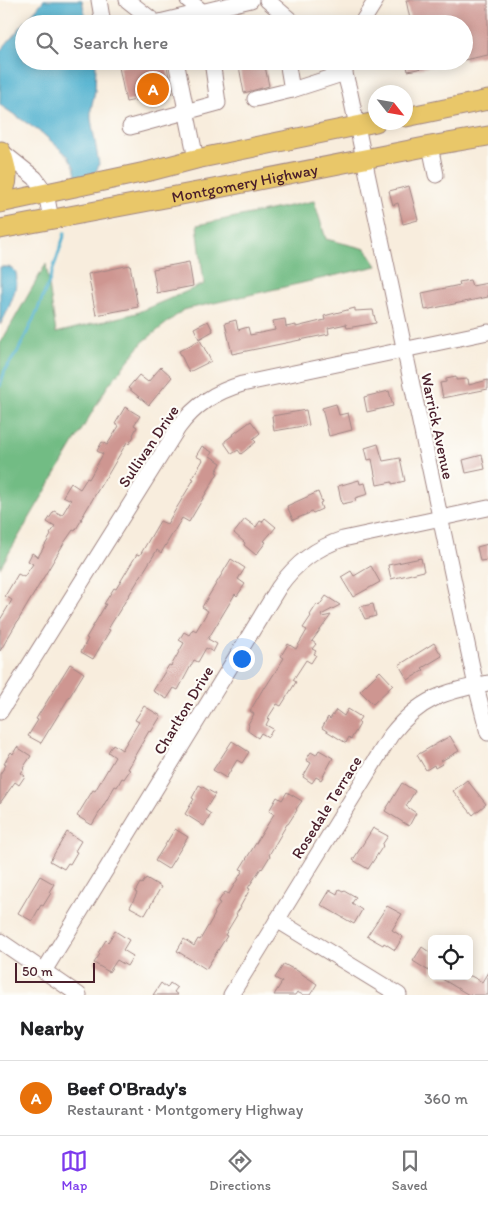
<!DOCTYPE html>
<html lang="en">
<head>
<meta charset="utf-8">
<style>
  body { margin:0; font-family:Itim,sans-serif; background:#f6f6f6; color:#202124 }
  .controls { position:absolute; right:15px; bottom:15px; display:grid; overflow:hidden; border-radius:8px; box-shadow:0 2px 12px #0003 }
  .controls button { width:45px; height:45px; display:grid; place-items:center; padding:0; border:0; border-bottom:1px solid #e0e0e0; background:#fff; color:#202124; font:25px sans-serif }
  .compass { position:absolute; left:368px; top:85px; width:45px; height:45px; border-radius:50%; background:#fff; box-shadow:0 2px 12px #0003; rotate:121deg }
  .scale { position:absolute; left:15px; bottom:12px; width:80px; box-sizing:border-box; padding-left:5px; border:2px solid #4a1f2b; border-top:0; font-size:14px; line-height:18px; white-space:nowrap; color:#4a1f2b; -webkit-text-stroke:4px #fdfcf7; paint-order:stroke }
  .you { position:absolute; left:241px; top:658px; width:18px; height:18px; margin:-12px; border:4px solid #fff; border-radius:50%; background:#1a73e8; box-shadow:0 0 0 8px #1a73e833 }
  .badge { display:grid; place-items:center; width:32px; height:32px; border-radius:50%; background:#7c3aed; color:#fff; font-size:16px; font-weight:700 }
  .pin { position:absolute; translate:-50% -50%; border:2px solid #fff; box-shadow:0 1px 5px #0006 }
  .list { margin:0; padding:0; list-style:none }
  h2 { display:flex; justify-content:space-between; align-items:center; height:65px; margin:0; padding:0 20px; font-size:21px }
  h2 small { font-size:16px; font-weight:400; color:#757577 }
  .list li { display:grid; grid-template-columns:32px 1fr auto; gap:15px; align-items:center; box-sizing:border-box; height:75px; padding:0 20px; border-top:1px solid #e0e0e0 }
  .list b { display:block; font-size:19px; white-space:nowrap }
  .list p { margin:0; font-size:16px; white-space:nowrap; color:#757577 }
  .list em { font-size:16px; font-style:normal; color:#757577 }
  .icon { flex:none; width:28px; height:28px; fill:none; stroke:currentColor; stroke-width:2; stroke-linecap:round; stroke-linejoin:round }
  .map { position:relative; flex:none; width:488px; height:995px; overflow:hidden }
  .search { position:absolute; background:#fff; box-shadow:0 2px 12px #0003; left:15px; right:15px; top:15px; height:55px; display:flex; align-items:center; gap:12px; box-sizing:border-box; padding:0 18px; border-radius:28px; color:#757577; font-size:19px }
  .sheet { height:140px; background:#fff }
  nav { display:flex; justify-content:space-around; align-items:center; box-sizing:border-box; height:70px; border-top:1px solid #e0e0e0; background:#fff; font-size:14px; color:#757577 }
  nav a { display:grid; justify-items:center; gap:2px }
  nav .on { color:#7c3aed }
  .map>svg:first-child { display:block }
  .forest { fill:#72bc84; stroke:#5e6e58 }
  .water { fill:#50b1cf; stroke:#4d687d }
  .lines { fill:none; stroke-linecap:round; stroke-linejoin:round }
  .stream { stroke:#50b1cf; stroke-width:3 }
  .building { fill:#ce9691 }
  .minor-casing { stroke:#a18684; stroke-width:17 }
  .major-casing { stroke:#a18684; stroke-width:21 }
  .minor { stroke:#fff; stroke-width:15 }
  .major { stroke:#e9c769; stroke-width:19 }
  .labels { text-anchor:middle; stroke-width:4.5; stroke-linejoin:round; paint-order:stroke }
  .street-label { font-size:16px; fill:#4a1f2b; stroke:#fdfcf7 }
</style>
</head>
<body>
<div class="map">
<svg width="488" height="995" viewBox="0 0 488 995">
  <rect width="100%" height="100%" fill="#fdfcf7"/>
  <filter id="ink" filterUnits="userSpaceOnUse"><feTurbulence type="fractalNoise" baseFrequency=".02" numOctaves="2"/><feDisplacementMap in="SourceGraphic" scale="10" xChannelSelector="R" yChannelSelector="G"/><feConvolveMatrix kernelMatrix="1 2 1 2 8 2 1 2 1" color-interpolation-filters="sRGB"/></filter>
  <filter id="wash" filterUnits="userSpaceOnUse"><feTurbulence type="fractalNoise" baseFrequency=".0096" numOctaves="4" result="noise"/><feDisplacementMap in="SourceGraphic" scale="20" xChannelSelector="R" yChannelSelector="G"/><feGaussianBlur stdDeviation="1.12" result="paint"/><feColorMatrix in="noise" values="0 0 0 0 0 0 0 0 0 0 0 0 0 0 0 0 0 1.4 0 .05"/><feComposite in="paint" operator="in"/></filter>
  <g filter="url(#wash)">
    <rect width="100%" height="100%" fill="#f8eddd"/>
    <polygon class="forest" points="314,201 326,239 366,249 377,266 183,310 143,342 107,387 0,568 0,344 46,264 56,333 136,313 204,284 197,225"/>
    <g class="water">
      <polygon points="44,0 82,0 87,24 24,24 24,61 95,61 96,66 95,91 91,109 91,119 99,164 96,172 82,178 76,176 74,166 68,156 43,134 0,105 0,51"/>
      <path d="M0 267C5 267 12 266 15 271 22 281 6 316 0 325Z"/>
    </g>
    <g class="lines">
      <polyline class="stream" points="0,386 5,370 18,351 35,316 49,282 65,233"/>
    </g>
    <g id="blocks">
      <g class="building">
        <polygon points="406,0 488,0 488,55 464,60 464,24 411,24"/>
        <polygon points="147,61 166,61 172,93 126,102 119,67"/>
        <polygon points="238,61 264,61 269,86 244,93"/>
        <polygon points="406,61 437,61 437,65 408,71"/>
        <polygon points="409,186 418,220 403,224 398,203 393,205 389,191"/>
        <polygon points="189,262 193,286 157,293 153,269"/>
        <polygon points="130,265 138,307 96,315 88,274"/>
        <polygon points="470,280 472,286 488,283 488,297 425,310 422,293 460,285 459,282"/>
        <polygon points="355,308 355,311 373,310 376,323 347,328 346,324 328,328 329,334 232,354 225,323 236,320 238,330 248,327 250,335 275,330 273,321 285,319 286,327 296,325 296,327 325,320 324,316"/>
        <polygon points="208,321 213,331 199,339 194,328"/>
        <polygon points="200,340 211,361 189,372 179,351"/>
        <polygon points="161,367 172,377 149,405 128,388 139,375 148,382"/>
        <polygon points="456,377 456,380 468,379 469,385 488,380 488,389 443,398 440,383 446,382 446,379"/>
        <polygon points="389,391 393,406 367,412 364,397"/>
        <polygon points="336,404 339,415 348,413 352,430 329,436 322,408"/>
        <polygon points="125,407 140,416 134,425 137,427 133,435 134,436 129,444 127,442 106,478 105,478 81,519 82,519 75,531 73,530 64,543 0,651 0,620 12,600 5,596 18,574 24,577 33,564 28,561 32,553 38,557 51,535 50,534 55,527 47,522 54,511 62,515 71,500 63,496 71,483 80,489 87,478 89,479 103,454 97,451 102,442 107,445 119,426 115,424"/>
        <polygon points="306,410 309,425 274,431 272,416"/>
        <polygon points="251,421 260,433 253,439 256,442 241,454 238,450 232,454 225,444 225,441 233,435 232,435"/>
        <polygon points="378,444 383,461 400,458 405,481 392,484 392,482 377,485 372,459 368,460 365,448"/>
        <polygon points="202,446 212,452 210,456 221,463 216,472 218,473 189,522 182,518 161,553 157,550 108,629 110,630 93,659 81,652 88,639 86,638 106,604 104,604 114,588 116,589 137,554 140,555 160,521 167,524 194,479 192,478 203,460 196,456"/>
        <polygon points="482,455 485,469 466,473 463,460"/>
        <polygon points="359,480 360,484 365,483 368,494 355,498 356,501 342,504 338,486"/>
        <polygon points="318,492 322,502 320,503 322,509 313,513 312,512 293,520 287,506"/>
        <polygon points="265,518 276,527 264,541 266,542 256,555 244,545 245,543 234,533 245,519 256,527 260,521 262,522"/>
        <polygon points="488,544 488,560 480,561 477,547"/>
        <polygon points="421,558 424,571 391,579 388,565"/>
        <polygon points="231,559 245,568 238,579 245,584 237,596 235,594 208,639 217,644 213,652 206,648 198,662 194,660 178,690 174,688 167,699 153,691 169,665 171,666 184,643 179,640 184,632 189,635 193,629 196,631 208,611 202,607"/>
        <polygon points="371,566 380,582 353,597 341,577 351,571 354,576"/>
        <polygon points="326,596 340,605 321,615 322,617 331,615 312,641 316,644 312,649 316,651 314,654 316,655 311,663 306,660 293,680 296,682 281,706 277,704 268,718 269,719 266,725 273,729 268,737 261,733 258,738 248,731 248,728 249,725 248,724 254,714 250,711 264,687 265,688 284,658 281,656 288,644 296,649 307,630 303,628 311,616 310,615 317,604 319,606"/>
        <polygon points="373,604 376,616 365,619 359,607"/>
        <polygon points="434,643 442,656 422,668 424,670 408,680 399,665"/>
        <polygon points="70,664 84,673 41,743 28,736 38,720 36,719"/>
        <polygon points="380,671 393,685 373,704 360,691"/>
        <polygon points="144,706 161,716 151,732 149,731 134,757 135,757 128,769 130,770 124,779 122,778 117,787 115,786 92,825 77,816 93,790 95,791 115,757 108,752 113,744 122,750 139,722 135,720"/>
        <polygon points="348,709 361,717 358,722 360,724 351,739 349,737 346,743 322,728 328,717 330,719 336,710 344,716"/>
        <polygon points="450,736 459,751 441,761 442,764 435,768 434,765 426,770 417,755"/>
        <polygon points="232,741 249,752 242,763 237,760 226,778 213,770"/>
        <polygon points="17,747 31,756 23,768 24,769 21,773 25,776 19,785 15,782 0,803 0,774 6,765 4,764 11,752 13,754"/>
        <polygon points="319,750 333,758 321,780 316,777 312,783 303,777 311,763 306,760 311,752 316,755"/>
        <polygon points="467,780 486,804 473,815 453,791"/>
        <polygon points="402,783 415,791 406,806 416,813 409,826 385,811"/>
        <polygon points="199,785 215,794 205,810 211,814 204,826 185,814 194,799 192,798"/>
        <polygon points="287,792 302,801 296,809 297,810 288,824 287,824 269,855 270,856 262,869 261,868 248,888 250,889 240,907 241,907 236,914 237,915 225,935 227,936 206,969 177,951 184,939 194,946 198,939 200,940 215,914 214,913 220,903 218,902 225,892 229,894 243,870 240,869 274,814 269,811 277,797 282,800"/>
        <polygon points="373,828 388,836 382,845 383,846 368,869 353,860"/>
        <polygon points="175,829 188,837 168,869 155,861"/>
        <polygon points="67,832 81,841 75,851 77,852 70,864 68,863 64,869 50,861"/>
        <polygon points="40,876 54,884 49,892 51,893 43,906 41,905 32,921 18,913"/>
        <polygon points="146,878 161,887 145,915 130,907 137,893 135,892 140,883 142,884"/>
        <polygon points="339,889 343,891 344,890 356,897 352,903 362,910 354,924 321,905 330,890 337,894"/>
        <polygon points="387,906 402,914 392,930 403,937 395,950 384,943 383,945 367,936"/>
        <polygon points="115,931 129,940 123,950 133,956 127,966 117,960 109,972 94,963 100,954 98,953 106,940 108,942"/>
        <polygon points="422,947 432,954 432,973 413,961"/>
        <polygon points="284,964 293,969 293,968 317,984 310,995 303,995 297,992 295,995 274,995 282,982 275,978"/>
        <polygon points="488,972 488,995 469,995 437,976 471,976 482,982"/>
        <polygon points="161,983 167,988 170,983 177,988 174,992 178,995 153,995"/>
      </g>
    </g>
  </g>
  <g filter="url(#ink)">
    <use href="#blocks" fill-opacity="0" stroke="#a18684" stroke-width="1"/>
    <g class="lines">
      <g class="minor-casing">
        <g id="minor">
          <polyline points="99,0 103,24"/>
          <polyline points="127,0 156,23"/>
          <polyline points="188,0 203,12"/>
          <polyline points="267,0 295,24"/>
          <polyline points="151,24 251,0"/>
          <polyline points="361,24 376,0"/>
          <polyline points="176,61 196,159"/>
          <polyline points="287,61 292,90"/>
          <polyline points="340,61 342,63 350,93 476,686 488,733"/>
          <polyline points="255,99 292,90 345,73"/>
          <polyline points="130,127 218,103 212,61"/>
          <polyline points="430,146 436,175"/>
          <polyline points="0,150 35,178 46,193 51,219"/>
          <path d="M0 712 178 428C195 405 215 392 242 384L488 332"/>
          <polyline points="277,920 399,995"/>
          <polyline points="0,941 79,995"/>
          <path d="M44 971 279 587C295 564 315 548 343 539L488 508"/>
          <path d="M231 995 391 735C420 698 444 692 488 683"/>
        </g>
      </g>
      <g class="major-casing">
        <g id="major">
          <polyline points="406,117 488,100"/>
          <path d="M0 195C12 182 6 167 1 151"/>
          <polyline points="0,203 150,171 196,159 376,122"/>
          <path id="s1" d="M0 229 213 189 430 146 488 136"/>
        </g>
      </g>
      <use href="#minor" class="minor"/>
      <use href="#major" class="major"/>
    </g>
  </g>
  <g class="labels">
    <g class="street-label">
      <text dy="6" stroke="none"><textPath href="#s1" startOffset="249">Montgomery Highway</textPath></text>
      <text transform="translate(438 426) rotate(78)" y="6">Warrick Avenue</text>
      <text transform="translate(148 446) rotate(-56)" y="6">Sullivan Drive</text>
      <text transform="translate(183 710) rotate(-59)" y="6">Charlton Drive</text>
      <text transform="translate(326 807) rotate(-58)" y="6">Rosedale Terrace</text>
    </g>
  </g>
</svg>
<div class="controls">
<button><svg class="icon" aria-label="locate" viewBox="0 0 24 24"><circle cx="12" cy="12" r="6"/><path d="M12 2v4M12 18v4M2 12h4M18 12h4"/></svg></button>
</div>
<svg class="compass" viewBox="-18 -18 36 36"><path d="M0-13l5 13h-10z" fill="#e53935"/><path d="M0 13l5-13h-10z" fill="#757577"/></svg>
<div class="scale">50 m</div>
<div class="you"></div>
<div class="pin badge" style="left:153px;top:89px;background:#e8710a">A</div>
<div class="search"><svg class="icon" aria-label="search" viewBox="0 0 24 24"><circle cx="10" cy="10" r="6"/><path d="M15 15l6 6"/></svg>Search here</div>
</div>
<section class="sheet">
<h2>Nearby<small></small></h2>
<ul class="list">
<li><span class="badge" style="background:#e8710a">A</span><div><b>Beef O'Brady's</b><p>Restaurant · Montgomery Highway</p></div><em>360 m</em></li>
</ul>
</section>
<nav>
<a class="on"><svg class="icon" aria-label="map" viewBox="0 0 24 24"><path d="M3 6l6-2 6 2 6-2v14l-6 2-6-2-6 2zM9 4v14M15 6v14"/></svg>Map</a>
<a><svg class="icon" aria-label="directions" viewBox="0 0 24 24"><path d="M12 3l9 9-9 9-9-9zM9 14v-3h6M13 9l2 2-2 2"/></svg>Directions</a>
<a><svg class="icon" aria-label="saved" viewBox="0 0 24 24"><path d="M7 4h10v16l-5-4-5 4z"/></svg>Saved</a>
</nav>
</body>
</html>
